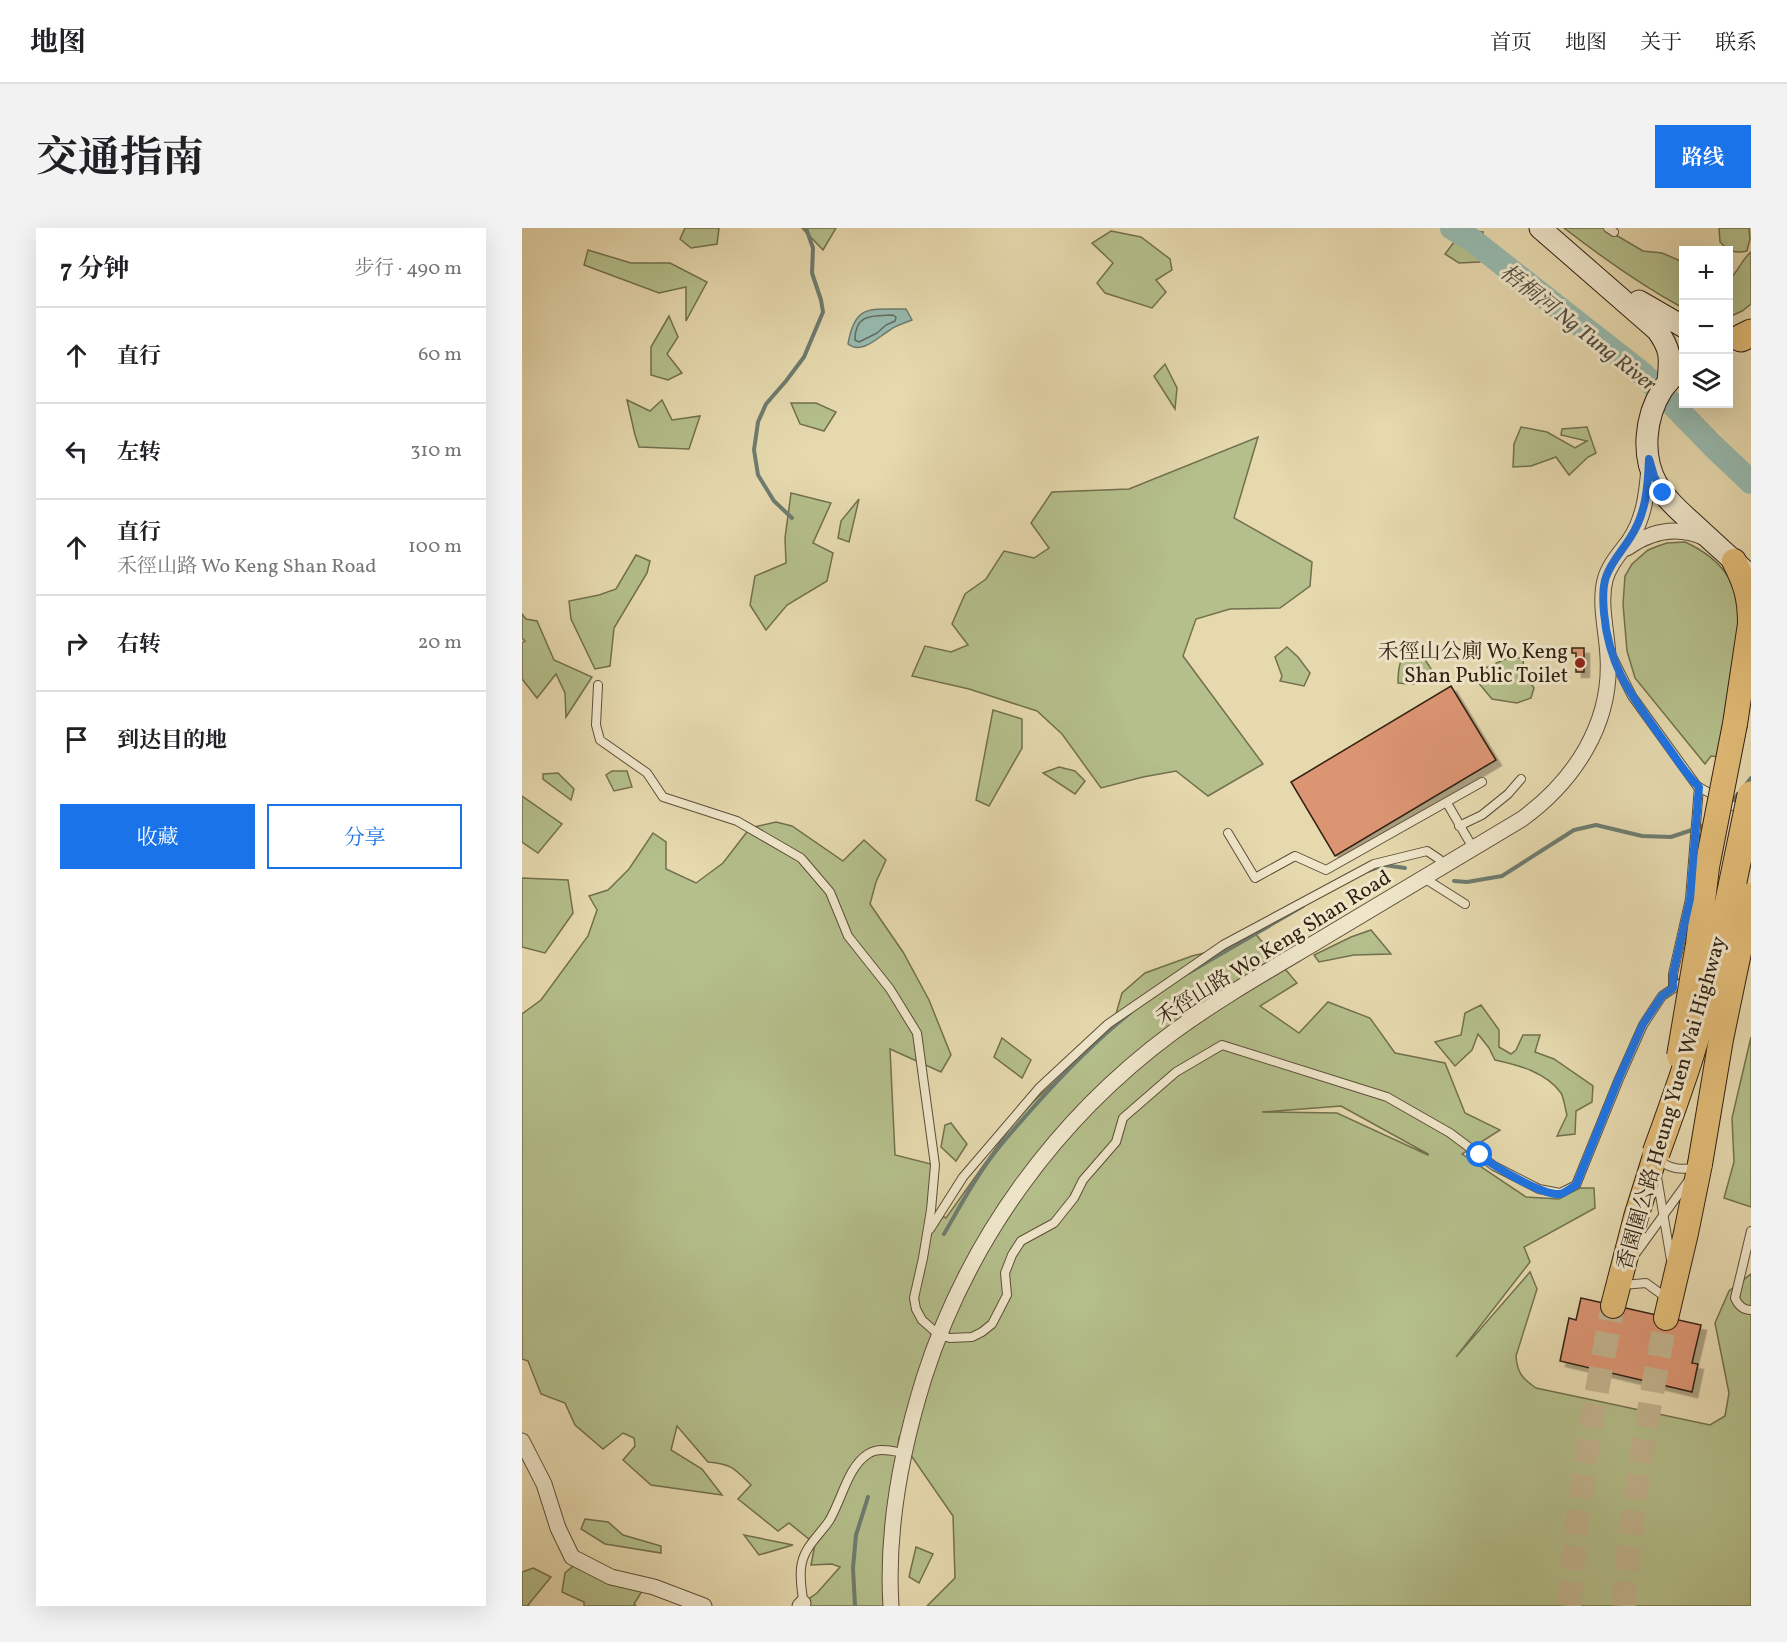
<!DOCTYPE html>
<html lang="zh">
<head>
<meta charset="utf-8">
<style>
  body { margin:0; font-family:Vollkorn,"Noto Serif SC",serif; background:#f2f2f2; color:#202124 }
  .controls { position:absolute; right:18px; top:18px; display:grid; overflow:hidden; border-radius:0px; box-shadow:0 6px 24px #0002 }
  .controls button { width:54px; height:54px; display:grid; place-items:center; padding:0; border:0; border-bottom:2px solid #e0e0e0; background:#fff; color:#202124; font:30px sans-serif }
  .stop { position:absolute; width:18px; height:18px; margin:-14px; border:4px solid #1a73e8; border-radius:50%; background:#fff }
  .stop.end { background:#1a73e8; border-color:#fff; box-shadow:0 2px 6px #0008 }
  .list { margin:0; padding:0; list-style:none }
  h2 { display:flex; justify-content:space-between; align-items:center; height:78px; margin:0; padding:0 24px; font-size:26px }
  h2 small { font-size:20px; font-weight:400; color:#757577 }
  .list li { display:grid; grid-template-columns:39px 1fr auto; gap:18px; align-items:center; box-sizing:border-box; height:96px; padding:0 24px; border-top:2px solid #e0e0e0 }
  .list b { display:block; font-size:22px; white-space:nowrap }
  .list p { margin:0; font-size:20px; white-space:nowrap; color:#757577 }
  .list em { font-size:20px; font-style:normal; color:#757577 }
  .actions { display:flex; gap:12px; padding:18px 24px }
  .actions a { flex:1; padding:14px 0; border:2px solid #1a73e8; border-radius:0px; text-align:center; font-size:21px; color:#1a73e8 }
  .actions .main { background:#1a73e8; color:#fff }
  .icon { flex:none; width:33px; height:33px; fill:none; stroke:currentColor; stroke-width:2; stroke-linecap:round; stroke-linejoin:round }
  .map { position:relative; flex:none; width:1229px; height:1378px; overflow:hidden; border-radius:0px }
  header { display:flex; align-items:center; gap:36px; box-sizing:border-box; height:84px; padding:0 30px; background:#fff; border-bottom:2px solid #e0e0e0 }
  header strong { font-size:28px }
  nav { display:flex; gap:33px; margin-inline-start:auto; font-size:21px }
  .intro { display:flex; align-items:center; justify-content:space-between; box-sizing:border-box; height:144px; padding:0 36px }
  h1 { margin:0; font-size:42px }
  .button { padding:15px 27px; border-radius:0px; background:#1a73e8; color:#fff; font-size:21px; font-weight:700 }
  main { display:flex; gap:36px; padding:0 36px }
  aside { flex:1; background:#fff; border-radius:0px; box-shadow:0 6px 24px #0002 }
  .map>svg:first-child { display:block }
  .green { fill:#b4bf8b; stroke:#72704e; stroke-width:1.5; fill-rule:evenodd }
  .water { fill:#97baaf; stroke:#6e7c70; stroke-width:1.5 }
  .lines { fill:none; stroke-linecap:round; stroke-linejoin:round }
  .shore { stroke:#646d60; stroke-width:1.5 }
  .stream { stroke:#6e7c70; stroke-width:4 }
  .river { stroke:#97baaf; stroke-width:24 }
  .building { fill:#dc9573; stroke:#312012; stroke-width:1.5; filter:url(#shadow) }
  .trunk-tunnel { stroke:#c2b48f; stroke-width:24; stroke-dasharray:24 12; stroke-linecap:butt }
  .service-casing { stroke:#5e4e39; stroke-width:10 }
  .minor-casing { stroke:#5e4e39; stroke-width:17 }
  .secondary-casing { stroke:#312012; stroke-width:23 }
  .trunk-casing { stroke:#312012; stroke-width:26 }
  .motorway-casing { stroke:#312012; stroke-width:29 }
  .service { stroke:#efe6ca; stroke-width:8 }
  .minor { stroke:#efe6ca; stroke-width:15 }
  .secondary { stroke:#efe6ca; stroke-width:21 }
  .trunk { stroke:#e3bc77; stroke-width:24 }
  .motorway { stroke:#e3bc77; stroke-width:27 }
  .trunk-bridge-casing { stroke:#312012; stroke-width:26; stroke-linecap:butt }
  .motorway-bridge-casing { stroke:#312012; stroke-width:29; stroke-linecap:butt }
  .trunk-bridge { stroke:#e3bc77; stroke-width:24 }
  .motorway-bridge { stroke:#e3bc77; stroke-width:27 }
  .route { stroke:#1a73e8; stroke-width:8 }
  .poi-dot { fill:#8f2418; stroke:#efe6ca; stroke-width:2 }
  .labels { text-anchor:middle; stroke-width:6; stroke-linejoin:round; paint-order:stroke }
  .poi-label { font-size:21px; fill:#312012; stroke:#efe6ca; text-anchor:end }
  .street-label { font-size:21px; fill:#312012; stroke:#efe6ca }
  .water-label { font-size:22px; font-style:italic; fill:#504e41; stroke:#efe6ca }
</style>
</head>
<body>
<header>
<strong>地图</strong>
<nav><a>首页</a><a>地图</a><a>关于</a><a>联系</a></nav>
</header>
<div class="intro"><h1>交通指南</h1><a class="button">路线</a></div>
<main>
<aside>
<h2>7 分钟<small>步行 · 490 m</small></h2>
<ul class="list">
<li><svg class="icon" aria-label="ahead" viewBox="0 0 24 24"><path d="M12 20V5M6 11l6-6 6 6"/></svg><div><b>直行</b></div><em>60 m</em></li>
<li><svg class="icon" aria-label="left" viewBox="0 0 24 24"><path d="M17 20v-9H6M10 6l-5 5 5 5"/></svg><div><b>左转</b></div><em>310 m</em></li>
<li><svg class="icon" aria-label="ahead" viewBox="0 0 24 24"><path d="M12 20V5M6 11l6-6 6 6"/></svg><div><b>直行</b><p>禾徑山路 Wo Keng Shan Road</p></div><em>100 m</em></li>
<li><svg class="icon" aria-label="right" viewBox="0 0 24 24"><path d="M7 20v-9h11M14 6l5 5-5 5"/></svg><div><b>右转</b></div><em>20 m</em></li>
<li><svg class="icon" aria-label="arrive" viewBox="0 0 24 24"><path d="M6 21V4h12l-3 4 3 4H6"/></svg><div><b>到达目的地</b></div></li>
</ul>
<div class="actions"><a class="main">收藏</a><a>分享</a></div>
</aside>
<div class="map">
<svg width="1229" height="1378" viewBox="0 0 1229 1378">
  <defs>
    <filter id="shadow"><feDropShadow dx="5.5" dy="5.5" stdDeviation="0" flood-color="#0004"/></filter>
  </defs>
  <rect width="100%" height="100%" fill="#e6d9ae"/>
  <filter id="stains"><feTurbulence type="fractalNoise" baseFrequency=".00333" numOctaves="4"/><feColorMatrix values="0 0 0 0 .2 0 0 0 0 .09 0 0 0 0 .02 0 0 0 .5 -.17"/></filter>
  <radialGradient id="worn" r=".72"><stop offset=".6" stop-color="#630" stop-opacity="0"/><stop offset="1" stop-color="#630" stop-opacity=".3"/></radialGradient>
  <g class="green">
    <polygon points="163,0 197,0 195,16 169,20 158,11"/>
    <polygon points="280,0 314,0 301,22"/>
    <path d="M1042 0H1082L1121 23 1140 25 1161 34V80C1117 56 1082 31 1042 0Z"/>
    <path d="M1197 0H1227L1228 11 1225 23C1213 26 1207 23 1198 14Z"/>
    <polygon points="589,3 619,9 648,31 650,42 634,52 644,64 630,80 583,65 575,55 591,35 570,15"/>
    <polygon points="948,3 961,4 958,34 937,35 923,26 932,14"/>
    <polygon points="66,22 109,35 148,35 185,54 164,93 164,59 137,65 62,37"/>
    <path d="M1229 24V76L1220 83 1207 89V51C1216 45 1219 32 1229 24Z"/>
    <polygon points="147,88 156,109 145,126 160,145 146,152 129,147 129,119"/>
    <polygon points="643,136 655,160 653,181 632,148"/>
    <polygon points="105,172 128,183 140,172 150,192 178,188 167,221 117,219 113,207"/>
    <polygon points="269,175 294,175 314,184 302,203 278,196"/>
    <polygon points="999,199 1025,204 1053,220 1065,213 1039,207 1040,201 1065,199 1074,225 1066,229 1047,247 1034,229 1009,238 991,239 992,216"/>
    <polygon points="736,209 712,290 790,334 788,358 758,380 708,381 674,391 661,428 741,536 686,568 654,543 621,549 579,560 540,506 515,483 447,461 390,448 403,418 429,424 446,417 430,396 443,366 464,351 482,323 512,330 527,320 509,295 530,264 607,261"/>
    <polygon points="269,265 309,275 291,315 311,325 305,353 265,377 244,402 228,377 233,348 264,335 263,310"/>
    <polygon points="337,271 327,314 316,310 319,293"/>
    <path d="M1163 314C1200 331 1215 353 1219 393L1197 529 1189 528 1183 536 1113 450 1105 423 1101 376 1103 348 1110 336 1126 322 1136 318 1145 315Z"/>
    <polygon points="114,327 128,333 125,345 92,400 88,438 73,441 49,391 47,373 77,367 94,361"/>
    <polygon points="0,386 4,391 15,393 32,432 70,449 44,489 43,465 34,446 15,470 0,451 0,415 3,413 0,410"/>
    <polygon points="765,419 776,429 788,445 782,458 758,453 760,448 753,429"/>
    <path d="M888 420 900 427 911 444C901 458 892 457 876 455 876 442 877 430 888 420Z"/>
    <polygon points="986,430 1001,430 1002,446 1012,460 1009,470 995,475 970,471 955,453 956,443"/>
    <polygon points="471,482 500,491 500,520 467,578 454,572"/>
    <polygon points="537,539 553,543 563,553 553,566 521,545"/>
    <polygon points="90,543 105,543 110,559 92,563 84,547"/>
    <polygon points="36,545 52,561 49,572 21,551 21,546"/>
    <polygon points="0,568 40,596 16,625 0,614"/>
    <path d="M254 594 270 598 321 633 342 612 364 632 354 654 348 676 381 724 407 772 429 827 419 844 368 821 373 927 413 937 409 982 424 990 498 886 590 800 600 765 623 745 670 728 703 720 731 703 775 755 738 778 777 805 806 774 848 790 873 825 923 835 943 885 978 902 940 926 1004 969 1037 971 1057 960H1072L1073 980 1002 1019 1008 1034 934 1129 1008 1044 1015 1061 994 1128C995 1145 1001 1151 1014 1160L1188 1197 1203 1188 1207 1165 1193 1095 1207 1063 1229 1046V1378H405L433 1350 431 1288 377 1210 366 1292 369 1378H283L281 1375 295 1365 318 1339 310 1336 289 1337 293 1316 267 1295 256 1303 216 1271 229 1257C213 1241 210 1236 186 1234L155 1198 149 1222 180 1241 200 1267 129 1257 101 1232 113 1218 112 1210 101 1205 81 1221 53 1197 43 1175 19 1166 6 1133 0 1131V786L19 772 66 708 75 682 67 668 86 662 107 641 131 605 144 614V641L174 655 201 635 228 600ZM819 878 906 926V927L815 885 740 884Z"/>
    <polygon points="0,650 46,652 51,685 23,725 0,719"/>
    <polygon points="849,702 869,726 832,727 797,734 792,727 829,709"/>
    <path d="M959 777 977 802V819L989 826 994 822 1001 807H1018L1013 824 1032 831 1071 858 1070 874 1054 883 1053 906 1035 908 1045 887C1043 881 1042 870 1039 865 1024 844 996 837 973 832L967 820 956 806 950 822 933 838 913 814 939 807 943 785Z"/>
    <polygon points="1229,809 1229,979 1202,970 1212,934 1210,890"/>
    <polygon points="480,810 509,832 500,850 472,829"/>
    <polygon points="429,895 445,916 434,933 419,919 423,897"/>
    <polygon points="63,1291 86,1294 101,1307 139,1318 139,1325 83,1316 59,1301"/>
    <polygon points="222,1307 271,1317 237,1327"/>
    <polygon points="394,1319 411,1326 397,1355 387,1349"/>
    <polygon points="57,1333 124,1357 112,1376 114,1378 62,1378 62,1374 40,1364 43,1345"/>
    <polygon points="11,1340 29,1349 6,1377 7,1378 0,1378 0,1344"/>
  </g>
  <path class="water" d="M384 81 390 92C383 95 374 97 368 102 356 109 340 127 326 116 333 75 348 82 384 81Z"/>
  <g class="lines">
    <path class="shore" d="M371 87 374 89 373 93 364 97 355 105 337 114 333 112C333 85 351 88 371 87Z"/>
    <g class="stream">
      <polyline points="932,1 932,0"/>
      <polyline points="270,290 252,273 236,247 232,222 236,194 244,176 264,153 282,129 301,84 299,72 290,45 291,20 284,0"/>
      <polyline points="1223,558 1229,550"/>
      <polyline points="1207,576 1218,564"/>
      <polyline points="846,643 862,637 883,640"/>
      <polyline points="932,653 945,654 980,648 1052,602 1074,597 1120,608 1149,609 1179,599 1183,596"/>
      <polyline points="666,745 781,678"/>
      <path d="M422 1006C436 982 449 957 465 935 478 916 494 899 509 882 540 847 572 814 608 785"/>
      <polyline points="333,1378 331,1340 334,1307 346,1269"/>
    </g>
    <polyline class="river" points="930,0 950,12 1122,147 1191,218 1229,254"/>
  </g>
  <g class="building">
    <polygon points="1050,420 1062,420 1062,444 1054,444 1054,425 1050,425"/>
    <polygon points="929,458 974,532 813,628 769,554"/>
    <polygon points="1059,1070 1179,1097 1170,1135 1176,1136 1170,1164 1038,1133 1047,1090 1054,1092"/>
  </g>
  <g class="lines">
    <g class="trunk-tunnel">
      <path d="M1047 1378C1055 1277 1071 1177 1091 1078"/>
      <path d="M1102 1378C1108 1281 1126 1185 1144 1090"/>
    </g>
    <g class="service-casing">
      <g id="service">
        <polyline points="1086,0 1092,4"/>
        <polyline points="1090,428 1110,468 1175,558 1220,583"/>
        <polyline points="76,457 74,497 78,512 125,545 141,569 215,593 279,630 308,664 326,708 368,761 395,805 413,937 409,982 401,1030 392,1070 394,1081 400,1092 417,1107 428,1110 450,1109 460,1104 470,1096 485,1067 483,1045 490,1027 499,1013 532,995 552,970 561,952 594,914 601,890 654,844 700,817 865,869 928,905 972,938 1017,961 1038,965 1054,957 1097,851 1121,797 1140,768 1165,751"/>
        <polyline points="925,575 951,620"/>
        <polyline points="937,598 960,587 986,566 999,551"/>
        <polyline points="706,605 733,650 773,628 804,642 960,554"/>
        <polyline points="902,650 943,676"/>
        <polyline points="1151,760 1151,746 1168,671 1177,559"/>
        <path d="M1136 932C1149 941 1158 942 1173 940"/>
        <polyline points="1135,949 1149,1032"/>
        <polyline points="408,1001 441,949 517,860 586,796 701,717 852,636 905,623 917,631 921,638"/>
        <path d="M1229 1003 1213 1070C1216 1077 1221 1082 1229 1082"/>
        <polyline points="1114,1025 1167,952"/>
        <polyline points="1101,1057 1124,1055 1146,1071"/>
        <path d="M282 1377C280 1366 278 1351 279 1340 281 1320 296 1309 307 1293 319 1274 326 1238 346 1226 356 1219 370 1223 382 1225"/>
      </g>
    </g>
    <g class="minor-casing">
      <g id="minor">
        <path d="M1105 320C1129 303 1155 297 1183 310"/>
        <polyline points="0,1213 22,1256 36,1300 50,1329 89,1349 132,1359 182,1378"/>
        <polyline points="278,1378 281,1375"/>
        <path d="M369 1378C364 1300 379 1224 402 1150 446 1012 534 891 650 805 699 769 753 739 806 707 870 669 935 630 1000 591 1052 553 1090 496 1086 429 1085 404 1077 376 1083 352 1087 337 1098 325 1107 313 1122 291 1125 266 1127 239"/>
      </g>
    </g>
    <g class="secondary-casing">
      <g id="secondary">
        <path d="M1018 0 1135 102C1150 123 1148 130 1146 154"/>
        <polyline points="1117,73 1162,99"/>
        <path d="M1162 138C1154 146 1146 153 1140 162 1123 189 1119 228 1135 256 1145 273 1162 287 1176 300 1192 315 1208 329 1224 344"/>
      </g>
    </g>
    <g class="trunk-casing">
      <g id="trunk">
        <path d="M1212 333C1224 356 1228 370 1228 396L1213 496"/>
        <polyline points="1091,1078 1114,989 1134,925"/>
        <polyline points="1144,1090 1164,1005 1178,936"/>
      </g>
    </g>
    <g class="motorway-casing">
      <polyline id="motorway" points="1219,110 1229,105"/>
    </g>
    <use href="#service" class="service"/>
    <use href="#minor" class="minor"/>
    <use href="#secondary" class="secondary"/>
    <use href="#trunk" class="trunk"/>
    <use href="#motorway" class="motorway"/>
    <g class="trunk-bridge-casing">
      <g id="trunk-bridge">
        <polyline points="1157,828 1176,716 1185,639 1213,496"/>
        <polyline points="1178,936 1199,811 1229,667"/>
      </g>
    </g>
    <g class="motorway-bridge-casing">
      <path id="motorway-bridge" d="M1134 925C1145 895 1156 864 1166 834 1194 747 1210 656 1229 567"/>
    </g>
    <use href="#trunk-bridge" class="trunk-bridge"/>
    <use href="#motorway-bridge" class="motorway-bridge"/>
  </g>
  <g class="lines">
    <path class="route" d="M958 927C971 938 1021 968 1038 966 1043 965 1050 959 1054 957L1097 850 1121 796 1140 768 1151 760V746L1168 671 1177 559C1164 547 1154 530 1144 516 1112 471 1087 442 1082 385 1081 374 1080 360 1084 349 1089 334 1100 323 1108 310 1124 286 1126 259 1127 231L1132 248 1141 265"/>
  </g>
  <circle class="poi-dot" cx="1058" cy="435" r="6"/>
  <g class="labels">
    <g class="poi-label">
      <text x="1046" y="430">禾徑山公廁 Wo Keng<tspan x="1046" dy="24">Shan Public Toilet</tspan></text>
    </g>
    <g class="street-label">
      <text transform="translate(751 719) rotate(-32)" y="7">禾徑山路 Wo Keng Shan Road</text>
      <text transform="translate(1149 875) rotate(-74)" y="7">香園圍公路 Heung Yuen Wai Highway</text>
    </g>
    <g class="water-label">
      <text transform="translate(1057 99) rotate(38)" y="8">梧桐河 Ng Tung River</text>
    </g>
  </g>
  <rect width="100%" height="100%" filter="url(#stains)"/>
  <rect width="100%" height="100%" fill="url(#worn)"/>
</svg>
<div class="controls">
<button>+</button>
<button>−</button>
<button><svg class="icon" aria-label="layers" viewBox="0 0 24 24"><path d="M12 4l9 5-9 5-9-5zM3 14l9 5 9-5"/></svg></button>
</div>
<div class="stop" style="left:958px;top:927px"></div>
<div class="stop end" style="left:1141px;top:265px"></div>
</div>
</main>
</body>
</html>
